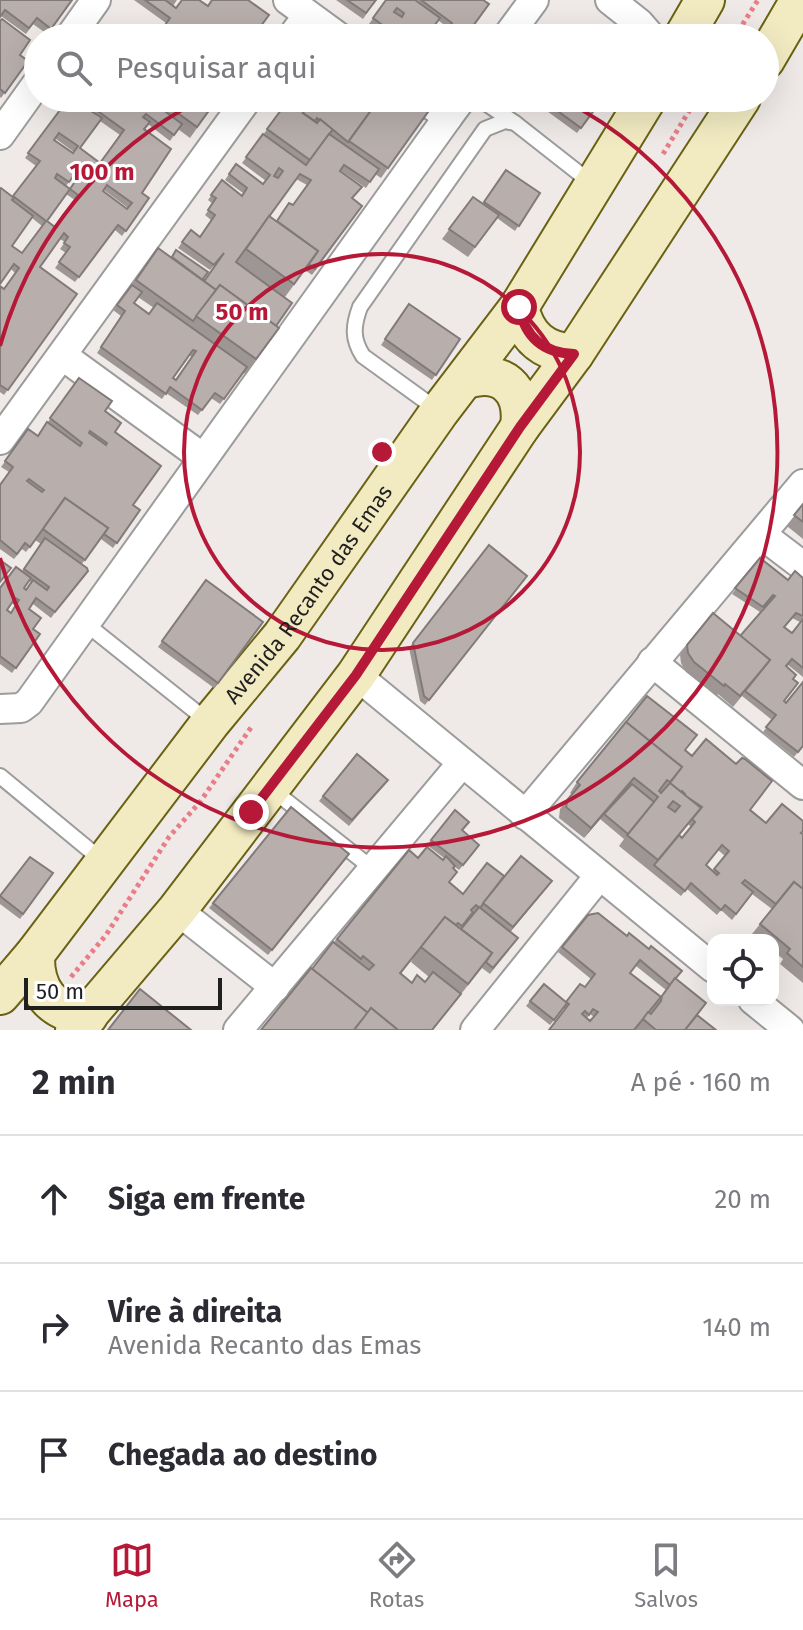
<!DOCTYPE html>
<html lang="pt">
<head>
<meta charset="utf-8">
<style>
  body { margin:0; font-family:"Fira Sans",sans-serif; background:#f7f7f7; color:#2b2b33 }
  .controls { position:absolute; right:24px; bottom:24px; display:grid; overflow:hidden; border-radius:16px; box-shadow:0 8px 32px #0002 }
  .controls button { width:72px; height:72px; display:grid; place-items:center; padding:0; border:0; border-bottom:2px solid #e1e1e2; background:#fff; color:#2b2b33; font:40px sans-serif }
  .scale { position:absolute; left:24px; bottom:20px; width:198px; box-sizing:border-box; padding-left:8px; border:4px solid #1f1f1f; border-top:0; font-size:22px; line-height:28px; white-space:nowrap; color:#1f1f1f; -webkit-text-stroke:6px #fff; paint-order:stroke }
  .stop { position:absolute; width:24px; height:24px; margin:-18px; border:6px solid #b61938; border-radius:50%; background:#fff }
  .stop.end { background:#b61938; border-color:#fff; box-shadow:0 2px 8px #0008 }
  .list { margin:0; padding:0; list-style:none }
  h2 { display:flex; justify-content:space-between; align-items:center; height:104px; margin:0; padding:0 32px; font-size:34px }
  h2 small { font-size:26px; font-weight:400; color:#7c7c81 }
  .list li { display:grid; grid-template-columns:52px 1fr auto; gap:24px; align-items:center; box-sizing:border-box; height:128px; padding:0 32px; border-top:2px solid #e1e1e2 }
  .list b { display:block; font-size:30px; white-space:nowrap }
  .list p { margin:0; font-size:26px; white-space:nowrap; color:#7c7c81 }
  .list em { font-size:26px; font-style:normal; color:#7c7c81 }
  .icon { flex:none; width:44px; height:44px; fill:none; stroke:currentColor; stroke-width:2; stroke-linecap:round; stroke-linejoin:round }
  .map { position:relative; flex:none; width:803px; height:1030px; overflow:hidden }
  .search { position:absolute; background:#fff; box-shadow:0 8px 32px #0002; left:24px; right:24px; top:24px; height:88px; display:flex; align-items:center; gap:20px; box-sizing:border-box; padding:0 28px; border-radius:44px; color:#7c7c81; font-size:30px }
  .sheet { height:488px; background:#fff }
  nav { display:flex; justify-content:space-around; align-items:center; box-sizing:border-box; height:112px; border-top:2px solid #e1e1e2; background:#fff; font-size:22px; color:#7c7c81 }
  nav a { display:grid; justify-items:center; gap:4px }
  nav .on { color:#b61938 }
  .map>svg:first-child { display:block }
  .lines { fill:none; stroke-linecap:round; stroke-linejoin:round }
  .lane-casing { stroke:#9c9c9c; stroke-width:18 }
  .street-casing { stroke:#9c9c9c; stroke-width:32 }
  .secondary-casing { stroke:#6a6212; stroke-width:42 }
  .path { stroke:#e97e88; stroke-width:5; stroke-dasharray:4 4; stroke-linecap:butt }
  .lane { stroke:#fff; stroke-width:14 }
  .street { stroke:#fff; stroke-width:28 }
  .secondary { stroke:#f2ebc2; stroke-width:38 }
  .wall { fill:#9e9695; fill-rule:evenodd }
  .shaded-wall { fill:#817a79 }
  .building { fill:#b8afad; stroke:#817a79; stroke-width:2; fill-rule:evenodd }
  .route { stroke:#b61938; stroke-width:10 }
  .ring { fill:none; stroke:#b61938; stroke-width:4 }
  .labels { text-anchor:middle; stroke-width:6; stroke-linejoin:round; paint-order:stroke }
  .street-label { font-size:22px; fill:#1f1f1f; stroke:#fff }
  .centre { fill:#b61938; stroke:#fff; stroke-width:4 }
  .ring-label { font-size:24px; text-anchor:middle; font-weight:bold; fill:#b61938; stroke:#fff; stroke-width:6; stroke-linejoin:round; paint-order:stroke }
</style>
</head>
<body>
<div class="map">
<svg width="803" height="1030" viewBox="0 0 803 1030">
  <rect width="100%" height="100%" fill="#efeae7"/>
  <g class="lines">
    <g class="lane-casing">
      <g id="lane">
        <polyline points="478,98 515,123"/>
        <path d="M439 411 363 356C352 339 353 326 360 307L485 129 505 121 515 123 594 185"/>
        <polyline points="85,623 210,723"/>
        <polyline points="0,776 104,862"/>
        <polyline points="270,788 373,869"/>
      </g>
    </g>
    <g class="street-casing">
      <g id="street">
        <polyline points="288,0 340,38"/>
        <polyline points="610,0 639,23 652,38"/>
        <polyline points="69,38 96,0"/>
        <polyline points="291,38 308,15"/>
        <polyline points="506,38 534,0"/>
        <polyline points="422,98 448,117 462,98"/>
        <polyline points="0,135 38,82"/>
        <polyline points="63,356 203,458"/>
        <polyline points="0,440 248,98"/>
        <polyline points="762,535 803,566"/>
        <polyline points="652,662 803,785"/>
        <polyline points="356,675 713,968"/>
        <polyline points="0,709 21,708 29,702 448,117"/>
        <polyline points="525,815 803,484"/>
        <polyline points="177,910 275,987"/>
        <polyline points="753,1000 790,1030"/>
        <polyline points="238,1030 462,763"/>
        <polyline points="475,1030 599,876"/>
      </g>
    </g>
    <g class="secondary-casing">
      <g id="secondary">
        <polyline points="683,38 705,0"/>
        <polyline points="765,60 800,0"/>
        <path d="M519 307C526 337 543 352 574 354"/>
        <path d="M464 380C502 367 525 389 520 427"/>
        <path d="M35 954C34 990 50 1012 88 1016"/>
        <path id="s1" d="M0 995 35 954 210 723 282 636 439 412 519 307 647 98"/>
        <polyline points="75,1030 177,910 356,675 520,427 574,354 741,98"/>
      </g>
    </g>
    <g class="path">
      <polyline points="734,38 758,0"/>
      <polyline points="663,154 697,98"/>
      <polyline points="71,977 106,935 169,837 200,802 252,726"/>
    </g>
    <use href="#lane" class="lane"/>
    <use href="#street" class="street"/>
    <use href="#secondary" class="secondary"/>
  </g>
  <g class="wall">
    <polygon points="0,0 72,0 47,34 33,24 26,34 1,16"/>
    <polygon points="134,0 177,0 173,6 176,8 252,38 156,38 166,23"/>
    <polygon points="336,0 376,0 363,19"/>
    <polygon points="386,0 483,0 489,4 464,38 456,38 446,31 448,28 438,20 425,38 389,38 369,24"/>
    <polygon points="0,21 20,55 28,61 1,98 0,97"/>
    <path d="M69 98H218L190 138 178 129 170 141 148 124 144 129 142 193 149 198 122 236 115 230 75 282 55 268 66 253 60 249 65 242 60 239 40 267 77 294 4 395 0 392V286L4 289 15 273 11 269 13 196 36 166 25 158ZM100 121 120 135 100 163 80 148ZM56 139 74 152 73 153 54 140ZM77 171 81 174 70 189 66 186ZM104 190 128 208 127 209 103 191ZM66 194 75 200 55 227 47 221ZM32 218 42 226 22 253 12 246Z"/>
    <path d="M282 98 325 107 428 112 381 178 375 174 366 188 340 170V171L353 199 362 206 312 275 305 270 285 297 276 326 279 328 246 374 244 373 220 404 211 398 198 415 166 393 162 399 97 353 121 316 113 310 158 248 205 280 220 259 210 270 178 248 191 230 200 237 211 220 205 215 213 204 208 200 222 180 242 195 243 193 225 180 236 164 263 184 266 181 242 163 283 108 277 104ZM296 179 307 185 293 205 277 221 270 216ZM138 297 154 308 149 314 134 303ZM189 355 192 357 176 380 173 378Z"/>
    <polygon points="529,98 603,98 577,133"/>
    <polygon points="506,170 540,193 515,231 497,218 468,257 442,239 473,197 483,204"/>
    <polygon points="409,304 460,339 432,380 381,345"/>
    <path d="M79 378 105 411 115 432 133 505 140 510 113 548 101 539 81 565 87 568 51 618 33 604 29 609 33 629 40 634 12 673 0 664V588L22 571 41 544 35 540 26 552 22 549 14 559 0 549V485L9 472 1 467 28 429 38 436ZM29 580 31 582 26 590 24 588ZM12 603 15 606 11 613 7 610Z"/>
    <polygon points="803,504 803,539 787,526"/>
    <polygon points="489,545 527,576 425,705 420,701 409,648"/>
    <path d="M760 558 788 580 803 578V677L788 665 787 667 793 679 784 702 803 746 794 757 763 732 772 720 742 696 733 707 718 694 717 696 686 672 681 663 680 655 687 645 740 636 770 601 769 600 760 612 732 594ZM792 618 800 622 792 633 784 628Z"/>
    <polygon points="206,580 263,622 214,688 158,647"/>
    <path d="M685 750 766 823 803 834V983L780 964 783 959 773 951V940H759L752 934 772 909 752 894 732 920 721 910 717 915 687 889 681 896 619 846 624 839 600 819 584 838 559 818 560 809 572 794 570 793 577 782ZM688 824 691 827 682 838 679 836ZM718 850 725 856 713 871 706 865Z"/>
    <polygon points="384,785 349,826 319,801 323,796"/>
    <path d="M455 810 462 831 476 850 459 870 455 867 453 868 449 882 463 894 504 876 552 881 510 932 518 938 490 974 482 968 432 1030 334 942 409 850 418 858 443 860 444 858 427 845ZM472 910 475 912 461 929V928ZM413 958 411 962 429 977 425 982 412 983 401 974Z"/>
    <polygon points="30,857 53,873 20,919 0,904 0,896"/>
    <polygon points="346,859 268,955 209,908 213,903"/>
    <path d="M588 915 676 979 697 1015 716 1030H549L565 1009 564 1008 550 1025 526 1006 530 1001 566 1002 585 987 591 979 558 952ZM636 966 666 990 661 997 630 973ZM590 1014 594 1017 590 1021 587 1018Z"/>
  </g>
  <g class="shaded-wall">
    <polygon points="634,778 627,788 584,838 591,828"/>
    <polygon points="552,881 544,891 506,937 513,927"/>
  </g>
  <g class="building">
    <polygon points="0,0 72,0 51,29 37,18 29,28 5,10 0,17"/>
    <polygon points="145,0 165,0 176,8 182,0 199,0 208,6 212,0 248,0 269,15 252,38 218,38 216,37 215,38 156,38 170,18"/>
    <polygon points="347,0 376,0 366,13"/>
    <path d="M386 0H415L440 18 425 38H400L373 18ZM397 8 404 13 402 17 394 12Z"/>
    <polygon points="421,0 483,0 489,4 465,37 450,25 452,23"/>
    <polygon points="2,19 30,40 20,55 28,61 5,93 0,89 0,21"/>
    <polygon points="117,28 131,38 109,38"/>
    <polygon points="146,34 152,38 143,38"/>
    <path d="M69 98H147L182 124 174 135 146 114 143 117 150 122 144 129 171 149 142 193 149 198 126 231 118 225 79 277 59 262 70 247 64 243 68 237 64 233 40 267 77 294 8 390 0 385V286L4 289 19 268 14 264 0 284V189L1 188 14 198 12 200 33 216 12 246 22 253 46 221 13 196 40 161 28 153ZM81 99 124 130 100 163 80 148 102 118 83 106 80 103ZM59 133 78 146 73 153 54 140ZM81 166 84 168 70 189 55 178 57 174 69 182ZM107 185 132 203 127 209 103 191ZM70 189 78 195 55 227 47 221Z"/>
    <polygon points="157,98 218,98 197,127"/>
    <polygon points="282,98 290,98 287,103 281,99"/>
    <polygon points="290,98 306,109 303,113 317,123 320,119 333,129 310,160 267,129"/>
    <polygon points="291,98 312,98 325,107 331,98 380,98 348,142 320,119 319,120 317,118 315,121 303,113 306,109"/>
    <polygon points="380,98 409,98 428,112 388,168 349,141"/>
    <polygon points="540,98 603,98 581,128"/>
    <path d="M263 134 306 165 329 134 379 169 370 182 344 165 340 171 362 187 352 198 362 206 315 269 309 264 318 251 277 221 289 203 293 205 311 180 300 174 236 262 292 303 276 326 220 285 216 290 172 257 176 250 208 272 203 279 205 280 224 253 214 265 182 242 191 230 200 237 215 215 208 210 216 198 211 195 222 180 242 196 247 188 229 174 236 164 263 184 270 175 246 157ZM279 168 283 171 278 178 274 176Z"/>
    <polygon points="506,170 540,193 519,226 484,202"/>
    <polygon points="473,197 499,215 475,247 449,229"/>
    <polygon points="269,216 318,251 294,284 246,249"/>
    <polygon points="158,248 216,290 193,321 136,280"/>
    <path d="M132 285 142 292 134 303 149 314 157 303 247 367 224 399 215 393 202 410 170 387 166 394 101 347 125 311 117 305ZM193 350 196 351 176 380 173 378Z"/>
    <polygon points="220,285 279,328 256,359 196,316"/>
    <polygon points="409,304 460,339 436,375 385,339"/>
    <path d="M79 378 112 401 105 411 121 423 115 432 161 466 133 505 140 510 117 543 104 534 108 528 65 498 30 547 25 543 17 554 0 540V485L13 467 5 461 28 429 38 436 47 422 80 446 82 443 50 418ZM90 431 107 443 106 445 89 433ZM29 479 44 490 42 492 27 481Z"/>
    <polygon points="65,498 108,528 85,560 43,529"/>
    <polygon points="803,504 803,522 794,515"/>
    <path d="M45 538 87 568 88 571 55 612 36 598 29 609 41 618 33 629 40 634 16 668 0 656V588L16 567 31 578 24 588 26 590 33 580 47 590 49 587 24 569ZM15 598 19 600 11 613 7 610Z"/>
    <polygon points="489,545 527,576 429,700 424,696 413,643"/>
    <polygon points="760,558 788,580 795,571 803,578 803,616 796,613 784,627 792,633 803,619 803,668 792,659 786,666 796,675 793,679 798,683 784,701 786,703 803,682 803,746 798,752 766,727 776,715 745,691 770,660 740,636 775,596 773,595 763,607 735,588"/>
    <polygon points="0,560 11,568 0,582"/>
    <polygon points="206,580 263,622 218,683 162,641"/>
    <polygon points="713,613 770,660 740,696 725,684 724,686 694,662 688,653 687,645"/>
    <path d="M647 696 697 735 685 750 692 756 706 739 736 764 742 758 745 759 772 781 750 810 766 823 782 804 803 821V831L801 833 803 834V889L794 882 776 904 745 880 742 883 753 892 736 914 725 905 721 910 691 883 685 891 654 865 679 835 682 838 695 822 692 819 702 807 684 795 685 794 682 791 681 792 670 783 682 767 626 722ZM722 845 729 851 714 869 719 873 717 875 706 865Z"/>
    <path d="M626 722 682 767 670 782 667 780 659 791 661 793 670 783 701 808 658 860 627 835 658 797 634 778 591 828 566 807 568 799 580 785 577 782ZM673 801 680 806 675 812 668 807Z"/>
    <polygon points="357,754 388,780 352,820 323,796"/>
    <polygon points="632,784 654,802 628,834 604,814"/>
    <polygon points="291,807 349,854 272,950 213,903"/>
    <polygon points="455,810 469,822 462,830 479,845 463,865 431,840"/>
    <polygon points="427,847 443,860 446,856 455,866 453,868 457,872 449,882 463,894 487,863 504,876 480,908 476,905 471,910 473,912 462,926 458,923 456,925 445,917 400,973 412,983 417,975 425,982 433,972 461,994 432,1030 398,1030 371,1008 368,1013 312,969 333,942 369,970 374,965 363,956 361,959 337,939 409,850 418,858"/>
    <polygon points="521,856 552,881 513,927 483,903"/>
    <polygon points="30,857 53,873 23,914 0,896"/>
    <polygon points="794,882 803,889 803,967 787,953 790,949 760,924"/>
    <polygon points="479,907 518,938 493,968 486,962 492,953 461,929"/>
    <path d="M598 913 627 936 629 933 649 949 651 946 682 971 670 985 640 960 630 973 661 997 634 1030H549L569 1004 566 1002 580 984 585 987 595 974 562 947 588 915ZM593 1009 598 1012 590 1021 582 1014 585 1011 589 1015Z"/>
    <polygon points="445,917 492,953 468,984 421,947"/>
    <polygon points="311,968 368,1013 354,1030 261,1030"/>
    <polygon points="675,978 706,1003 685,1030 656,1030 643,1019 648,1012 651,1014 661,1001 662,996"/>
    <polygon points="544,984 567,1003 554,1020 530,1001"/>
    <polygon points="140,989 191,1030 108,1030"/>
    <polygon points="371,1008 398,1030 354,1030"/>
    <polygon points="697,1015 716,1030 685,1030"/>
  </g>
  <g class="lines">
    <path class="route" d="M251 812 356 675 520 427 574 354C543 353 525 337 519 307"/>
  </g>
  <g class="ring">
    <circle cx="382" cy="452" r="198"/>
    <path d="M0 346A396 396 0 0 1 202 99M562 99A396 396 0 1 1 0 558"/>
  </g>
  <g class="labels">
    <g class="street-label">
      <text dy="8" stroke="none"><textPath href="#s1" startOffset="506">Avenida Recanto das Emas</textPath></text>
    </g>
  </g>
  <circle cx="382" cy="452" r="12" class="centre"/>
  <g class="ring-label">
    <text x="102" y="180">100 m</text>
    <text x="242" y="320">50 m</text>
  </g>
</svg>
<div class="controls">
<button><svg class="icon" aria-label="locate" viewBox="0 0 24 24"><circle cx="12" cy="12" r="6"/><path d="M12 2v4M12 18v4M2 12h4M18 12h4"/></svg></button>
</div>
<div class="scale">50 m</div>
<div class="stop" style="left:519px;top:307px"></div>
<div class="stop end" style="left:251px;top:812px"></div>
<div class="search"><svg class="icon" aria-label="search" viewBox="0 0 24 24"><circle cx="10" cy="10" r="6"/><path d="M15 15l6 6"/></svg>Pesquisar aqui</div>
</div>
<section class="sheet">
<h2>2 min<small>A pé · 160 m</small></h2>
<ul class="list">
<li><svg class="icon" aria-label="ahead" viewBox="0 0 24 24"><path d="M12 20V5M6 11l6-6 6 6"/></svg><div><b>Siga em frente</b></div><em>20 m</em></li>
<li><svg class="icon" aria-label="right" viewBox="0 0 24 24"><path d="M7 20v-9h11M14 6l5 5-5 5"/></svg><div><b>Vire à direita</b><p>Avenida Recanto das Emas</p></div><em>140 m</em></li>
<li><svg class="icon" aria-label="arrive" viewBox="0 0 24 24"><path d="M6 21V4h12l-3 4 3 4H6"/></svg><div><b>Chegada ao destino</b></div></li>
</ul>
</section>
<nav>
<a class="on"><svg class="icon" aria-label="map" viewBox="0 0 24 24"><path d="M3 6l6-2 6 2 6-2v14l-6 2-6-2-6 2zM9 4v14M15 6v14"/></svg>Mapa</a>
<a><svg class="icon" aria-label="directions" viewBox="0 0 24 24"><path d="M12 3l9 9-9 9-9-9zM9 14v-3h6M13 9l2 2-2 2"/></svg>Rotas</a>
<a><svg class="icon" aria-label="saved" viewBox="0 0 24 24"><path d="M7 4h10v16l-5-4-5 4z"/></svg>Salvos</a>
</nav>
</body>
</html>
